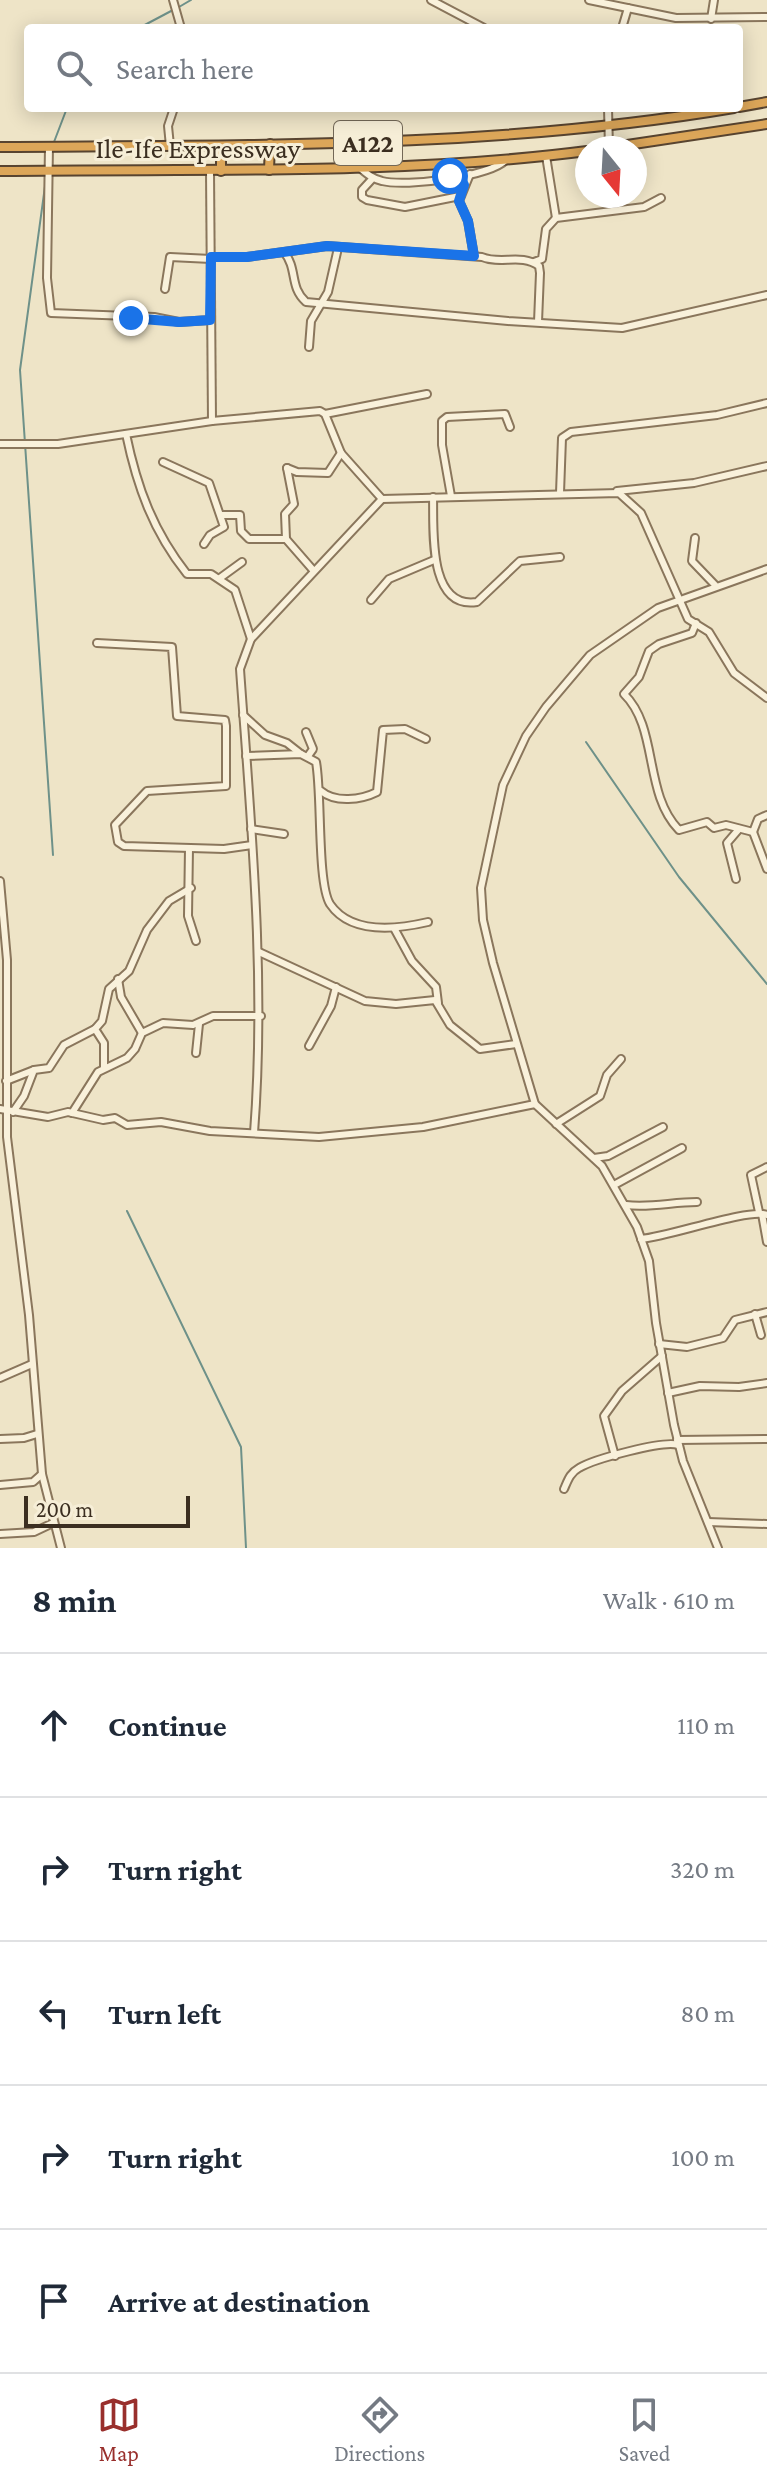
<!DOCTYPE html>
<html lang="en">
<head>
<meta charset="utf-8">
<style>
  body { margin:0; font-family:"Crimson Pro",serif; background:#f2f2f3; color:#1f2937 }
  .compass { position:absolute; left:575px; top:136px; width:72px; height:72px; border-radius:50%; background:#fff; box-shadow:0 4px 20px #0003; rotate:162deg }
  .scale { position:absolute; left:24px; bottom:20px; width:166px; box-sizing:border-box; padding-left:8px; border:4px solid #3b2e20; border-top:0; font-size:22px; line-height:28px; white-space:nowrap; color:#3b2e20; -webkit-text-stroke:6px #f6eed7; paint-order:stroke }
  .stop { position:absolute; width:24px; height:24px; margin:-18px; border:6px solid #1a73e8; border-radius:50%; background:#fff }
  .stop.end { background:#1a73e8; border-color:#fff; box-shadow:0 2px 8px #0008 }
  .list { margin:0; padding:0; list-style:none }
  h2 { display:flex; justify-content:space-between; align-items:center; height:104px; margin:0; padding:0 32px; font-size:34px }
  h2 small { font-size:26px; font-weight:400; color:#747a83 }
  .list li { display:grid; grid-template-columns:52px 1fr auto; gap:24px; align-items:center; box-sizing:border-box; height:144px; padding:0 32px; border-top:2px solid #e0e1e3 }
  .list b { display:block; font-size:30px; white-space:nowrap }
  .list em { font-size:26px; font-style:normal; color:#747a83 }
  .icon { flex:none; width:44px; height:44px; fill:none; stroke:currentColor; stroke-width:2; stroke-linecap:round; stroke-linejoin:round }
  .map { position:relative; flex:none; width:767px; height:1548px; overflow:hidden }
  .search { position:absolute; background:#fff; box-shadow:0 4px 20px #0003; left:24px; right:24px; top:24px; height:88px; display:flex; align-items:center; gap:20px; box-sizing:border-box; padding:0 28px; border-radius:8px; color:#747a83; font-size:30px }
  .sheet { height:824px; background:#fff }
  nav { display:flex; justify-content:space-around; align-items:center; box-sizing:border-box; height:112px; border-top:2px solid #e0e1e3; background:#fff; font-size:22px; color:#747a83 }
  nav a { display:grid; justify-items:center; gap:4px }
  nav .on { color:#992f2c }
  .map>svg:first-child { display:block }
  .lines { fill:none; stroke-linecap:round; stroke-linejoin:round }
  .stream { stroke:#6e9189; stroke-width:2 }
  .minor-casing { stroke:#8a765c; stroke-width:10 }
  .highway-casing { stroke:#584430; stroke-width:12 }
  .minor { stroke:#f9f1db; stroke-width:6 }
  .highway { stroke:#dca659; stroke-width:8 }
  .route { stroke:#1a73e8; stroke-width:10 }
  .labels { text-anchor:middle; stroke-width:6; stroke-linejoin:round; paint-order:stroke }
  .shield { fill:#f6eed7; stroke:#736857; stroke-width:2 }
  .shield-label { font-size:26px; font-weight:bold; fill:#3b2e20 }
  .street-label { font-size:28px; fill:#3b2e20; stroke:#f6eed7 }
</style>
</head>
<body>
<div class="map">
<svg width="767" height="1548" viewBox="0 0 767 1548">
  <rect width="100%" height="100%" fill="#eee4c7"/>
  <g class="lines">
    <g class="stream">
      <polyline points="179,7 191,0"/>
      <polyline points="139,28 173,10"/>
      <polyline points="54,142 67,108"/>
      <polyline points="46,179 20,370 53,855"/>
      <polyline points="586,742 679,877 767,984"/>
      <polyline points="127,1211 241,1447 246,1548"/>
    </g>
    <g class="minor-casing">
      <g id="minor">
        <polyline points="173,0 181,28"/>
        <polyline points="431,0 484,28"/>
        <polyline points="589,0 676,18 767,17"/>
        <polyline points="711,19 714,0"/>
        <polyline points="622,28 628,8"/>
        <polyline points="608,108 609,148"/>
        <polyline points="49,146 47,278 51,313 154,317 179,322 210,320"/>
        <polyline points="170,146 168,126 174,108"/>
        <polyline points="546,156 556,218"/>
        <path d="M360 168C367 174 373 179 382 181 406 187 489 177 506 160"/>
        <polyline points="210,171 212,421"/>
        <polyline points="470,174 459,201 468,221 474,256"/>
        <polyline points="373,178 362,190 362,197 367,200 405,207 460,196"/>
        <path d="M284 252 327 246 482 257C501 265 521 253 539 266L540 273 538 322"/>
        <path d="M211 257H247L284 252C298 269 289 287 306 302L508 321 622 328 767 295"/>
        <polyline points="534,262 542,259 546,229 556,218 644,207 661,198"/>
        <polyline points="165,289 170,257 211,259"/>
        <polyline points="309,347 311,321 328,292 338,248"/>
        <polyline points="325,414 427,394"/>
        <path d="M126 434C137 487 153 531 187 574H211L235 590 251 639"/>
        <polyline points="0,444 58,444 212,421 320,411 325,414 341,453 382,499 619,493 641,513 688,619 709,632 734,673 767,698"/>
        <polyline points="163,462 209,483 224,527 210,535 204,544"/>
        <polyline points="287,468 297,472 328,473 341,453"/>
        <polyline points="617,491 694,483 767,466"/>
        <polyline points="560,493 562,438 571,432 717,415 767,403"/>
        <polyline points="451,496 442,445 442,421 447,417 505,414 510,427"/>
        <path d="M433 497C434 527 427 610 477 602L520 561 560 557"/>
        <polyline points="222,515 240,515 241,531 249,539 286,539 313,570"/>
        <polyline points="695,538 692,561 715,585"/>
        <polyline points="286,539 285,514 294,504 287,468"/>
        <polyline points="220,578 242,562"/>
        <polyline points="371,600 389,579 434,560"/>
        <path d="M696 623 692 633 659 644 649 651 639 677 624 694C659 728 643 793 679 830L707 822 714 828 726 825 753 832 758 819 767 815"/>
        <polyline points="97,643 172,647 177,716 225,720 226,726 226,786 147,791 115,825 118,842 124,846 224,849 252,845"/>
        <polyline points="243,715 265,735 287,743 301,754"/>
        <polyline points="306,732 313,749 308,756"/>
        <path d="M246 756 301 754 316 762C322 793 317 883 330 904 351 935 398 929 428 922"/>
        <path d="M321 791C335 803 361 800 377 792L383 730 405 729 426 739"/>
        <polyline points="251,829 284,834"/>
        <polyline points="753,832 767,869"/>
        <polyline points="189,848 188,916 196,941"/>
        <polyline points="736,879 727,843 739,829"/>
        <polyline points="0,881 7,960 7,1137 29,1315 42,1474 61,1548"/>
        <polyline points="394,928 412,961 436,987 438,1003"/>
        <polyline points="259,952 365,1001 396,1004 435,1000 450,1025 480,1049 516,1044"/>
        <polyline points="118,979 121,997 142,1033"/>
        <polyline points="309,1046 331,1006 336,987"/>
        <polyline points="196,1053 199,1024"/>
        <polyline points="104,1068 104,1043 95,1029 102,1021 109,989 129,971 147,930 169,901 191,888"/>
        <polyline points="6,1081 34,1070"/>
        <polyline points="0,1109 48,1117 68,1112 103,1120 115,1118 127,1125 161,1122 210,1131 319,1137 423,1127 535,1104"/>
        <polyline points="13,1112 24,1096 34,1070 49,1068 64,1045 95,1029"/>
        <polyline points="72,1113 98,1072 127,1058 135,1049 142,1033 163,1023 193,1025 213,1016 261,1016"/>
        <polyline points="556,1124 600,1096 607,1075 621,1059"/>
        <path d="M254 1133C266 978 251 824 240 669L251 639 382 499"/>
        <polyline points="594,1158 608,1156 663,1127"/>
        <polyline points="614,1185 682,1148"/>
        <path d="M626 1205C651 1208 672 1202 697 1202"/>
        <polyline points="759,1212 751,1175 767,1167"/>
        <polyline points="762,1214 767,1242"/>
        <path d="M641 1239C672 1236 748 1208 767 1215"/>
        <polyline points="755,1314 761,1335"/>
        <polyline points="659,1344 687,1347 723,1338 735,1320 767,1312"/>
        <polyline points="0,1378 32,1364"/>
        <polyline points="668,1393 700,1386 739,1387 767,1383"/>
        <polyline points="0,1439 24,1438 37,1434"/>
        <polyline points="677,1440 767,1439"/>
        <polyline points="615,1456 604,1416 622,1391 662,1356"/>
        <polyline points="0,1485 33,1482 42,1474"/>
        <path d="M564 1489C568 1480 570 1473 579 1468 594 1459 664 1440 678 1445"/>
        <polyline points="708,1522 767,1524"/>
        <polyline points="0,1534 34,1532 53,1523"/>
        <polyline points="718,1548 683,1461 674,1425 656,1323 649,1261 637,1227 602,1166 535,1104 493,963 483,920 481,888 503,785 526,736 546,707 590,655 658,608 767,569"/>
      </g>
    </g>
    <g class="highway-casing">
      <g id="highway">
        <polyline points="739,107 767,102"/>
        <path d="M0 147C245 145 491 149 734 108"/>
        <polyline points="607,148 767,124"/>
        <polyline points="269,170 270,144"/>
        <path d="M0 171C196 168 392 176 587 151"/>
        <polyline points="221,171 221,146"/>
      </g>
    </g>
    <use href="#minor" class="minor"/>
    <use href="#highway" class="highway"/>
  </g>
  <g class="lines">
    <polyline class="route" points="131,318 179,322 210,320 211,257 247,257 327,246 474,256 468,221 459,201 464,185 459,175 450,176"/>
  </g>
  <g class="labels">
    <rect class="shield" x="334" y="121" width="68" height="44" rx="6"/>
    <g class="shield-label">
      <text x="368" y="152">A122</text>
    </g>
    <g class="street-label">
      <text x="198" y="158">Ile-Ife Expressway</text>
    </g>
  </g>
</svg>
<svg class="compass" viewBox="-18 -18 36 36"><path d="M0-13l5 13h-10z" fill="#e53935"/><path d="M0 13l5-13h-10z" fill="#747a83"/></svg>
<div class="scale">200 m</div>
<div class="stop" style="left:450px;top:176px"></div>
<div class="stop end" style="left:131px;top:318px"></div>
<div class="search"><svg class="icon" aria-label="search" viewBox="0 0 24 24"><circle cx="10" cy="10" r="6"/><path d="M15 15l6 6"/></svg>Search here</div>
</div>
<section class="sheet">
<h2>8 min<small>Walk · 610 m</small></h2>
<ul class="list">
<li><svg class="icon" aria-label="ahead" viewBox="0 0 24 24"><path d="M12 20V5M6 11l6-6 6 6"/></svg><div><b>Continue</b></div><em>110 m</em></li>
<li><svg class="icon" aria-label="right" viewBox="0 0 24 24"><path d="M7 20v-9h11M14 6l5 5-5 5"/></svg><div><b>Turn right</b></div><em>320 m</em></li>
<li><svg class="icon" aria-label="left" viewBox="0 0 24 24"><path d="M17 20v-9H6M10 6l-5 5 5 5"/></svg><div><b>Turn left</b></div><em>80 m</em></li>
<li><svg class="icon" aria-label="right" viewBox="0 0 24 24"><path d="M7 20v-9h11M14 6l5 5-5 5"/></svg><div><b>Turn right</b></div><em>100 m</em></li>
<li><svg class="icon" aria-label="arrive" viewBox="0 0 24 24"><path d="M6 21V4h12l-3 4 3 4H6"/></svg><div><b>Arrive at destination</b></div></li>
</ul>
</section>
<nav>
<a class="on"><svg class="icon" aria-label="map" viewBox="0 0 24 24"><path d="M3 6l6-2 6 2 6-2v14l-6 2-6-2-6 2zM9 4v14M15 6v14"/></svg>Map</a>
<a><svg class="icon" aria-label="directions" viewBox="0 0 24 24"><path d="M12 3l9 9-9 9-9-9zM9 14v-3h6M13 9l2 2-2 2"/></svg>Directions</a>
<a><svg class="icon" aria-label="saved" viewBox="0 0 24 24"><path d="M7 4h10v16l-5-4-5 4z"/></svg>Saved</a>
</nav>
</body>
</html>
